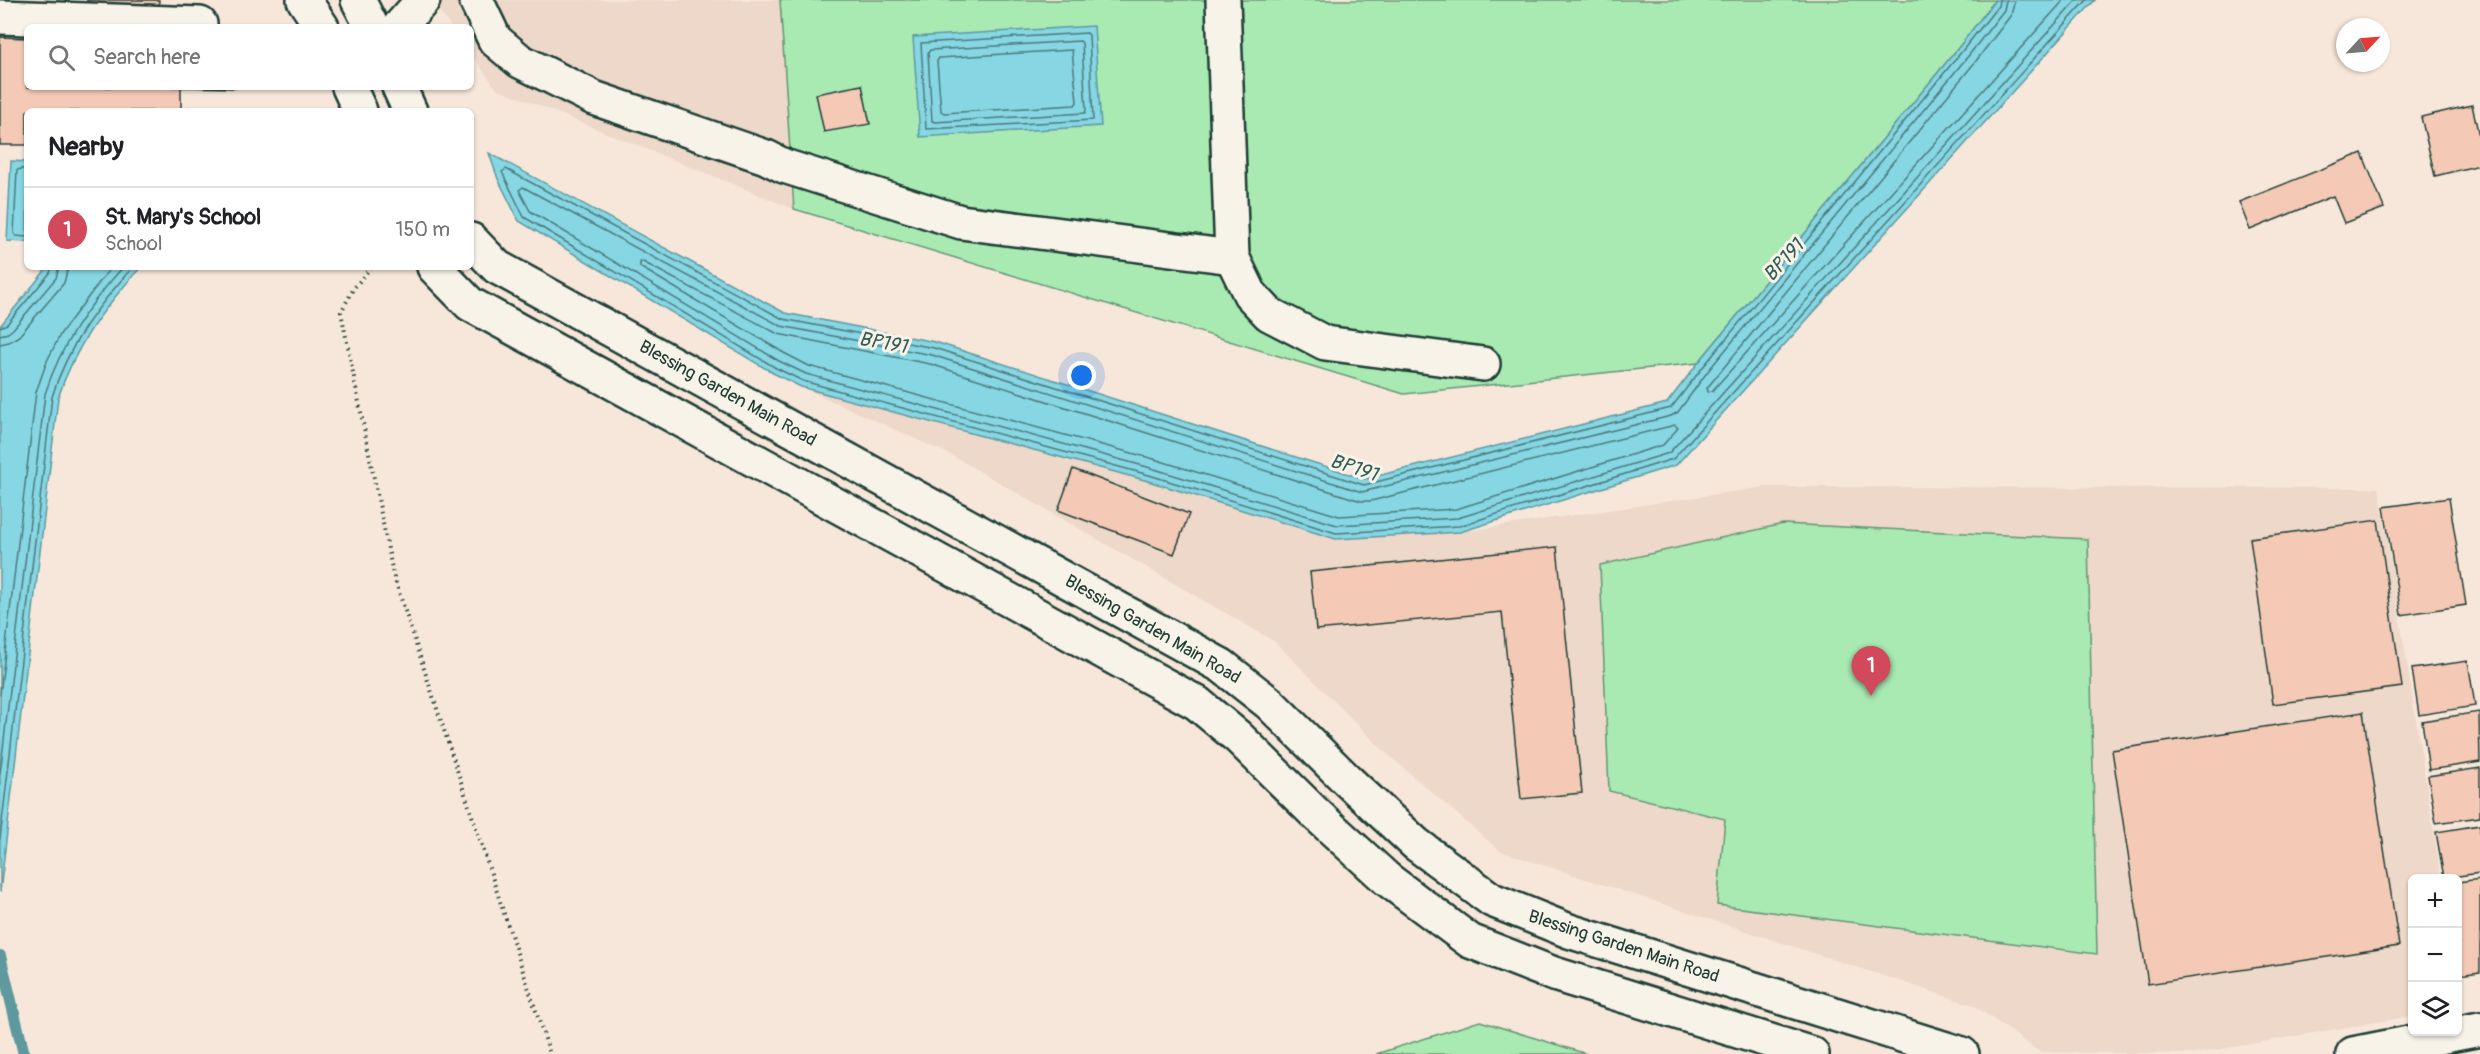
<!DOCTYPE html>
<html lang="en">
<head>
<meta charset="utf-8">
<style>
  body { margin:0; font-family:Pangolin,sans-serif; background:#f2f2f2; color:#202124 }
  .controls { position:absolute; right:18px; bottom:18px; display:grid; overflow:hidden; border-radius:9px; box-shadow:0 2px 4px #0004 }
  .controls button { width:54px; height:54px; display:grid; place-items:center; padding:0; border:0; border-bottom:2px solid #e0e0e0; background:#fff; color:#202124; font:30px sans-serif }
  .compass { position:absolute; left:2336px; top:18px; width:54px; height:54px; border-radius:50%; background:#fff; box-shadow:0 2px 4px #0004; rotate:64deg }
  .you { position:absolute; left:1082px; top:376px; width:21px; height:21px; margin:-15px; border:4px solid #fff; border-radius:50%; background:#1a73e8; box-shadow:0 0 0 9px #1a73e833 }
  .badge { display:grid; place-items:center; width:39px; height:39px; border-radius:50%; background:#d1495b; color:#fff; font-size:20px; font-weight:700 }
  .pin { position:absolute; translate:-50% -50px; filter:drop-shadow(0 2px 3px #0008) }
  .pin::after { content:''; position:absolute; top:32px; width:21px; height:18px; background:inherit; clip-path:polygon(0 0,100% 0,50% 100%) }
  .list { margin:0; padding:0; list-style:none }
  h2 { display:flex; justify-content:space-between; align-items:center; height:78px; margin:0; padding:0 24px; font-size:26px }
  h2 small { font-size:20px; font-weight:400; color:#757577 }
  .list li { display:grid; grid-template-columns:39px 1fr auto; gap:18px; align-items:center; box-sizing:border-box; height:84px; padding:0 24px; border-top:2px solid #e0e0e0 }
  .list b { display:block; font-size:22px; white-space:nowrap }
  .list p { margin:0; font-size:20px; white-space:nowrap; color:#757577 }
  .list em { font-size:20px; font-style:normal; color:#757577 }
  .icon { flex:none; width:33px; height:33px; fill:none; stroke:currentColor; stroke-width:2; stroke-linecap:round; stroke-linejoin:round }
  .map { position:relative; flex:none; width:2480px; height:1054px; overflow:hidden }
  .search { position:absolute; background:#fff; box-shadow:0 2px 4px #0004; left:24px; top:24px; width:450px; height:66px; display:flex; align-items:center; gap:15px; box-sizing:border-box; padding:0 21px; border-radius:9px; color:#757577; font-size:22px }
  .panel { position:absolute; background:#fff; box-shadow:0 2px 4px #0004; left:24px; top:108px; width:450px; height:162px; border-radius:9px }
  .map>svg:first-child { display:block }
  .built { fill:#edd8c9 }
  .green { fill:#a9eab3; stroke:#649474; stroke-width:1.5 }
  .water { fill:#87d6e4; stroke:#5d999e; stroke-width:1.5 }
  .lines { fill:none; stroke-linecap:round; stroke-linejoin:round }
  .shore { stroke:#497a7a; stroke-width:1.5 }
  .stream { stroke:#5d999e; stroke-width:12 }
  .building { fill:#f4c9b6; stroke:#1f3d34; stroke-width:1.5 }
  .minor-casing { stroke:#1f3d34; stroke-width:38 }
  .major-casing { stroke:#1f3d34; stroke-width:38 }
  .path { stroke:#1f3d34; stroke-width:4; stroke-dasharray:1.5 4.5; stroke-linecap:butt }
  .minor { stroke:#f7f3e8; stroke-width:33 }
  .major { stroke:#f7f3e8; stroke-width:33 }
  .labels { text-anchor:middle; stroke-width:6; stroke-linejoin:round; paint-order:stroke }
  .street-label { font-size:18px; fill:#1f3d34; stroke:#f7f3e8 }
  .water-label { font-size:20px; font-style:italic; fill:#345c57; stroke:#f7f3e8 }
</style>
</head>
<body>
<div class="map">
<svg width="2480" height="1054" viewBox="0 0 2480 1054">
  <rect width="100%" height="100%" fill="#f7e7da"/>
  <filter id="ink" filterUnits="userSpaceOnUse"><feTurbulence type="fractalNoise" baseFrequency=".0167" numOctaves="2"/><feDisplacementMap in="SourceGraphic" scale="12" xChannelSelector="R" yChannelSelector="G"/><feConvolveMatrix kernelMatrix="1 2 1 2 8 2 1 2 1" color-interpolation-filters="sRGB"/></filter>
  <g filter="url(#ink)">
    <g class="built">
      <polygon points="431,0 780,0 794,209 496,88 471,54 471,27 451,27"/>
      <polygon points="801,387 1148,481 1336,539 1460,532 1765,487 2379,488 2441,878 2412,878 2412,1016 2193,1054 2040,1052 1973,1005 1500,851 1385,752 1274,641 953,456"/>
    </g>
    <g class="green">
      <polygon points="780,0 1995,0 1959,47 1698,363 1404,394 794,209"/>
      <polygon points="1783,524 2088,539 2097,954 1717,905 1725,819 1609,791 1600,565"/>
      <polygon points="1480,1021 1587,1054 1376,1054"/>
    </g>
    <g class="water">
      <polygon points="1995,0 2095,0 1676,465 1460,532 1336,539 1148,481 801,387 773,373 519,221 498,179 489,153 785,313 935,342 1365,479 1667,403 1698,363 1959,47"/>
      <polygon points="1094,26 1101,126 920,137 913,37"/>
      <polygon points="11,161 27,162 27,242 7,241"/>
      <path d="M48 267H141C104 308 75 345 58 398L0 892V326Z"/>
    </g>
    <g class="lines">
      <g class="shore">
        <polyline points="1999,0 1998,6 1963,50 1703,367 1671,408 1364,485 934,348 783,319 506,169 502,172 524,217 776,368 803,381 1149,475 1336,533 1459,526 1673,459 2087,0"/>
        <polyline points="2006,0 2004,10 1969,55 1708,371 1678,412 1671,416 1362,492 932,355 781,326 523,187 519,190 530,211 779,361 806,374 1151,468 1337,525 1458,518 1669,453 2077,0"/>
        <polyline points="2015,0 2011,15 1976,61 1716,377 1707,388 1708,392 1712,391 2064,0"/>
        <polygon points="1087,33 1089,35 1093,120 926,129 921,43"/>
        <polygon points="1080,41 1082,43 1086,110 1085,113 935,122 932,121 928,53 930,50"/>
        <polygon points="1072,50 1077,102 1075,105 944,113 941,111 937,61 939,58"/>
        <polyline points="27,168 17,170 14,233 16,236 27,237"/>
        <polygon points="640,262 643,262 778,334 930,364 1361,501 1371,501 1675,425 1678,428 1663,445 1456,509 1339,516 1154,459 809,366 784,353 640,267"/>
        <polyline points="0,327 7,324 50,273 52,267"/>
        <polyline points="0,335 8,333 13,329 56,278 59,267"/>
        <polyline points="0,344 9,342 19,336 64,283 68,267"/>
        <polyline points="0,695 36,392 47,361 61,333 111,267"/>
        <path d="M0 774 45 394C61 344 88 306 123 267"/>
        <path d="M0 839 52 397C68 345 97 307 133 267"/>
      </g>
      <polyline class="stream" points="0,956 24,1054"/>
    </g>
    <g class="building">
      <polygon points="87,0 159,0 158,16 86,14"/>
      <polygon points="0,37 27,38 27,87 235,87 235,88 181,87 181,111 27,111 27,145 0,145"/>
      <polygon points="862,85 870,124 824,132 816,94"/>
      <polygon points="2472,105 2480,140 2480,165 2435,176 2421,117"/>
      <polygon points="2362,153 2384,208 2344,223 2333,196 2250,230 2239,202"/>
      <polygon points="1073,469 1189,514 1174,554 1058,510"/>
      <polygon points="2449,498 2466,605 2401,615 2384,507"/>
      <polygon points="2378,520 2402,687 2273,704 2250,538"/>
      <polygon points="1557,547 1582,793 1521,799 1502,612 1316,630 1310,572"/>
      <polygon points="2468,661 2475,706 2419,715 2412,669"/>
      <polygon points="2363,712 2399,946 2148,984 2112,750"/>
      <polygon points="2479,712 2480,762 2429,770 2422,721"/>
      <polygon points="2480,768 2480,817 2436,823 2428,776"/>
      <polygon points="2480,825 2480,873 2444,878 2436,832"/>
      <polygon points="2480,879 2480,972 2459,975 2458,882"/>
    </g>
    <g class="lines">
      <g class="minor-casing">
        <g id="minor">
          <polyline points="476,0 495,40 520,61 594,98 766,157 784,166 961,222 1232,257"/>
          <polyline points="1223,0 1232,257 1250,294 1269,314 1325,343 1483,364"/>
          <polyline points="0,17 200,24"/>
          <polyline points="399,27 423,0"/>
        </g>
      </g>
      <g class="major-casing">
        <g id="major">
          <polyline points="304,0 322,27"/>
          <polyline points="358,0 372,27"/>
          <polyline points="349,87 360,111"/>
          <polyline points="399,87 410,111"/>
          <polyline points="471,240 497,267 1222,666 1269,703 1348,781 1416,844 1492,900 1569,931 1962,1054"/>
          <polyline points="434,267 470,304 1197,703 1238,737 1316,814 1387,879 1470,941 1554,974 1812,1054"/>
          <polyline points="2353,1054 2480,1029"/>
        </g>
      </g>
      <polyline class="path" points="371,267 354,288 341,312 393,574 550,1054"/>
      <use href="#minor" class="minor"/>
      <use href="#major" class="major"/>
    </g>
  </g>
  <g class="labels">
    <g class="street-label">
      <text transform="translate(728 393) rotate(29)" y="6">Blessing Garden Main Road</text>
      <text transform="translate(1153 629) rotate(30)" y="6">Blessing Garden Main Road</text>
      <text transform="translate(1624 946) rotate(18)" y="6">Blessing Garden Main Road</text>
    </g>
    <g class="water-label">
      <text transform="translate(1783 260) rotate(-47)" y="7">BP191</text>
      <text transform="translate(883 342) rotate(10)" y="7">BP191</text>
      <text transform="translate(1354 467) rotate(18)" y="7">BP191</text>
    </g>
  </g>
</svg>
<div class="controls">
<button>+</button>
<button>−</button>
<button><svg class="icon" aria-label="layers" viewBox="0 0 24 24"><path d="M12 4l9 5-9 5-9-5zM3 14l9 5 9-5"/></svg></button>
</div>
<svg class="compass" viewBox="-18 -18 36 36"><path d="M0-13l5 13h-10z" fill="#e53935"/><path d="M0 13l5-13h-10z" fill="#757577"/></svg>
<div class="you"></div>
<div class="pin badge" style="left:1871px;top:696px">1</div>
<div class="search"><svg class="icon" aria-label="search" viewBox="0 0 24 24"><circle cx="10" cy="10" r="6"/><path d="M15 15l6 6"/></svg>Search here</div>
<section class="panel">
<h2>Nearby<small></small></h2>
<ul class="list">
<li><span class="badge">1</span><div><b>St. Mary's School</b><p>School</p></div><em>150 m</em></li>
</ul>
</section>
</div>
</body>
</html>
